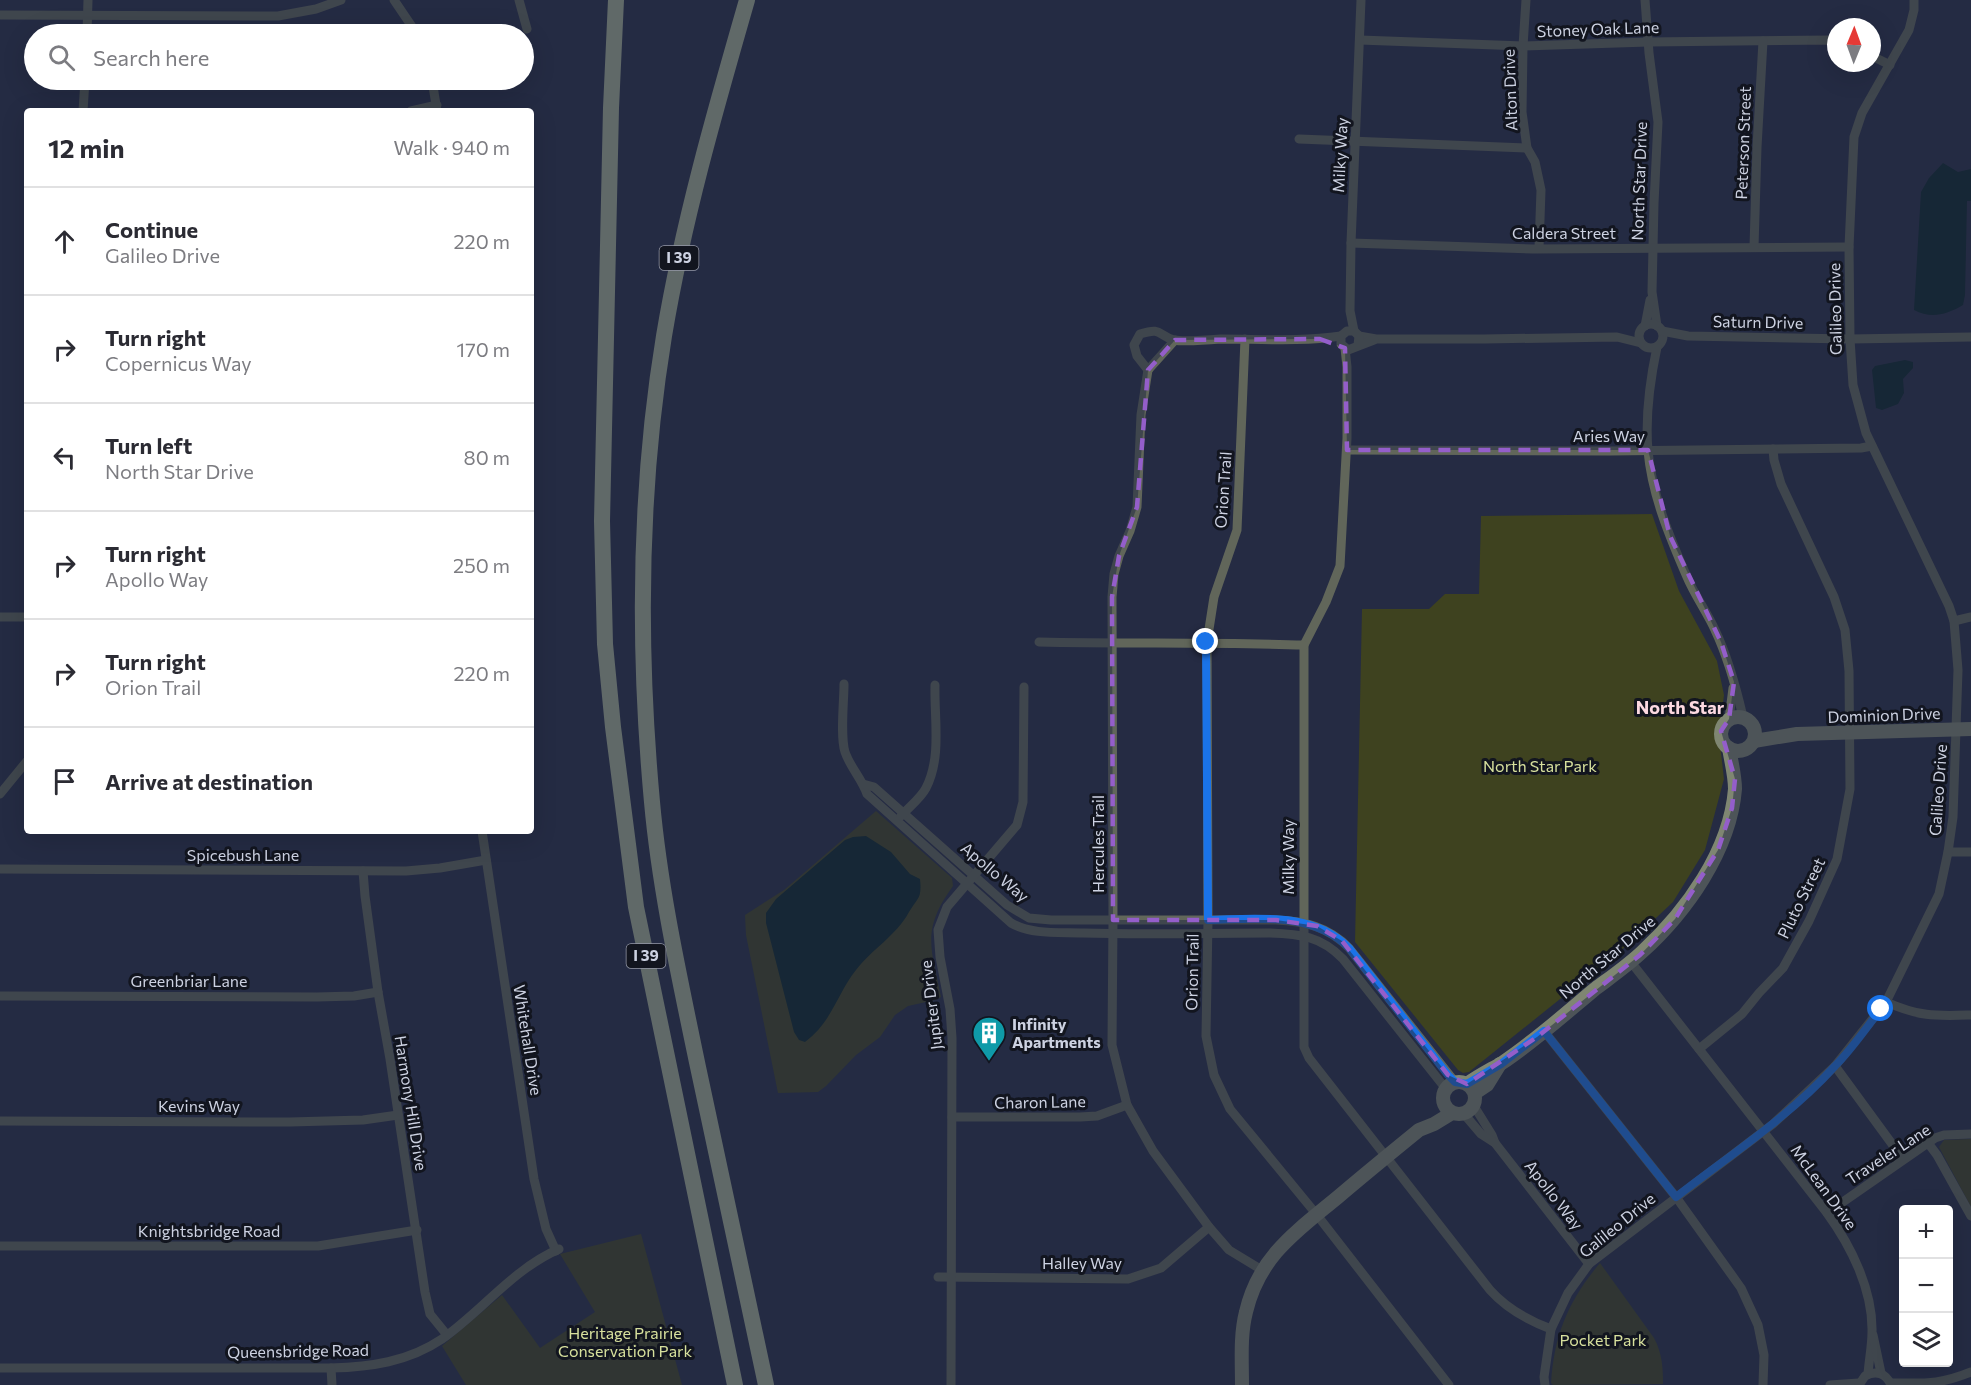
<!DOCTYPE html>
<html lang="en">
<head>
<meta charset="utf-8">
<style>
  body { margin:0; font-family:Commissioner,sans-serif; background:#f7f7f7; color:#2b2b33 }
  .controls { position:absolute; right:18px; bottom:18px; display:grid; overflow:hidden; border-radius:6px; box-shadow:0 6px 24px #0002 }
  .controls button { width:54px; height:54px; display:grid; place-items:center; padding:0; border:0; border-bottom:2px solid #e1e1e2; background:#fff; color:#2b2b33; font:30px sans-serif }
  .compass { position:absolute; left:1827px; top:18px; width:54px; height:54px; border-radius:50%; background:#fff; box-shadow:0 6px 24px #0002; rotate:1deg }
  .stop { position:absolute; width:18px; height:18px; margin:-14px; border:4px solid #1a73e8; border-radius:50%; background:#fff }
  .stop.end { background:#1a73e8; border-color:#fff; box-shadow:0 2px 6px #0008 }
  .list { margin:0; padding:0; list-style:none }
  h2 { display:flex; justify-content:space-between; align-items:center; height:78px; margin:0; padding:0 24px; font-size:26px }
  h2 small { font-size:20px; font-weight:400; color:#7c7c81 }
  .list li { display:grid; grid-template-columns:39px 1fr auto; gap:18px; align-items:center; box-sizing:border-box; height:108px; padding:0 24px; border-top:2px solid #e1e1e2 }
  .list b { display:block; font-size:22px; white-space:nowrap }
  .list p { margin:0; font-size:20px; white-space:nowrap; color:#7c7c81 }
  .list em { font-size:20px; font-style:normal; color:#7c7c81 }
  .icon { flex:none; width:33px; height:33px; fill:none; stroke:currentColor; stroke-width:2; stroke-linecap:round; stroke-linejoin:round }
  .map { position:relative; flex:none; width:1971px; height:1385px; overflow:hidden }
  .search { position:absolute; background:#fff; box-shadow:0 6px 24px #0002; left:24px; top:24px; width:510px; height:66px; display:flex; align-items:center; gap:15px; box-sizing:border-box; padding:0 21px; border-radius:33px; color:#7c7c81; font-size:22px }
  .panel { position:absolute; background:#fff; box-shadow:0 6px 24px #0002; left:24px; top:108px; width:510px; height:726px; border-radius:6px }
  .map>svg:first-child { display:block }
  .green { fill:#3e421f }
  .water { fill:#062226 }
  .lines { fill:none; stroke-linecap:round; stroke-linejoin:round }
  .street { stroke:#61665a; stroke-width:9 }
  .secondary { stroke:#7f8672; stroke-width:14 }
  .highway { stroke:#a9b496; stroke-width:16 }
  .route { stroke:#1a73e8; stroke-width:8 }
  .marked { fill:none; stroke:#945eca; stroke-width:4.5; stroke-dasharray:12 8; stroke-linejoin:round }
  .labels { text-anchor:middle; stroke-width:6; stroke-linejoin:round; paint-order:stroke }
  .shield { fill:#12151f; stroke:#9599a8; stroke-width:1.5 }
  .shield-label { font-size:15px; font-weight:bold; fill:#cdd2e2 }
  .street-label { font-size:16px; fill:#cdd2e2; stroke:#12151f }
  .park-label { font-size:16px; fill:#d7e09d; stroke:#12151f }
  .poi-label { font-size:16px; font-weight:bold; fill:#cdd2e2; stroke:#12151f; text-anchor:start }
  .neighbourhood-label { font-size:18px; font-weight:bold; fill:#fcd9e1; stroke:#12151f }
</style>
</head>
<body>
<div class="map">
<svg width="1971" height="1385" viewBox="0 0 1971 1385">
  <rect width="100%" height="100%" fill="#252b43"/>
  <g class="green">
    <polygon points="1652,514 1679,591 1717,661 1724,695 1719,735 1724,779 1705,850 1673,902 1625,947 1469,1072 1463,1073 1458,1070 1355,942 1362,609 1429,609 1445,594 1479,594 1481,516"/>
    <path d="M876 811 952 878 953 886C921 930 931 948 941 997L935 1000 908 1006 895 1015 880 1037 856 1055 826 1086 818 1092 778 1093 746 935 745 915 784 890Z"/>
    <polygon points="1971,1139 1971,1207 1939,1147 1944,1140"/>
    <polygon points="641,1234 682,1385 466,1385 442,1346 502,1295 540,1348 595,1312 560,1254"/>
    <path d="M1600 1263 1654 1338C1662 1353 1663 1367 1663 1384L1553 1385 1551 1383C1554 1334 1569 1300 1600 1263Z"/>
  </g>
  <g class="water">
    <path d="M1943 163 1958 172 1971 169V201H1967L1965 295 1963 305C1946 315 1931 319 1914 310L1921 192 1929 178Z"/>
    <polygon points="1905,360 1913,362 1913,368 1903,379 1904,393 1898,404 1882,410 1876,408 1872,370 1875,366"/>
    <path d="M866 836 891 852 910 874 920 879C922 899 918 897 909 912 896 936 872 949 856 970 837 994 832 1022 805 1042L799 1040 794 1032 766 923V913L776 899 845 840 853 837Z"/>
  </g>
  <g class="lines">
    <g class="street">
      <polyline points="394,0 417,34"/>
      <polyline points="519,0 527,29"/>
      <polyline points="1526,0 1523,46 1522,112 1527,148 1535,162 1541,190 1539,248"/>
      <polyline points="1645,0 1649,53 1658,122 1654,203 1652,292 1657,326"/>
      <polyline points="0,15 278,16 316,9 341,0"/>
      <polyline points="87,34 88,0"/>
      <polyline points="1360,40 1523,46 1648,42 1832,40 1836,42"/>
      <polyline points="1872,56 1890,65"/>
      <polyline points="432,80 437,111"/>
      <polyline points="83,111 85,80"/>
      <polyline points="411,111 437,105"/>
      <polyline points="1299,139 1527,148"/>
      <polyline points="1351,243 1533,249 1849,247"/>
      <polyline points="1754,247 1757,147 1763,41"/>
      <circle cx="1651" cy="336" r="12"/>
      <polyline points="1645,326 1650,300"/>
      <polyline points="1354,331 1350,311 1351,243 1361,0"/>
      <polyline points="1662,331 1688,336 1850,339 1971,337"/>
      <polyline points="1359,336 1376,339 1484,339 1617,337 1641,343"/>
      <polyline points="1245,339 1237,530 1214,597 1207,642 1208,920 1206,1036 1214,1075 1230,1109 1317,1215 1449,1385"/>
      <polyline points="1358,345 1359,336 1354,331 1347,331 1341,336 1341,344 1348,350 1374,340"/>
      <path d="M1657 347C1650 380 1645 416 1648 451 1652 495 1670 538 1687 577 1695 596 1707 612 1715 630 1728 657 1736 687 1743 717"/>
      <path d="M1345 348 1347 367V438L1340 566 1326 602 1304 645V1047L1309 1058 1490 1290C1507 1309 1527 1320 1551 1329"/>
      <polyline points="1148,370 1141,415 1137,507 1130,531 1119,556 1114,574 1112,597 1113,920 1112,1045 1127,1105 1153,1151 1209,1227 1229,1250 1262,1270"/>
      <path d="M1148 370 1137 356 1134 345 1140 334C1163 327 1157 335 1174 340 1184 342 1209 340 1221 339 1261 339 1301 342 1341 336"/>
      <polyline points="1148,370 1175,340"/>
      <polyline points="1347,450 1610,451 1861,448 1872,446"/>
      <polyline points="0,617 27,617"/>
      <polyline points="1954,621 1971,617"/>
      <path d="M1039 642C1127 644 1215 642 1304 645"/>
      <path d="M844 684C844 702 840 736 845 752 850 767 862 779 867 794L1011 923C1032 935 1059 932 1083 933 1145 935 1207 933 1269 933 1300 934 1321 936 1343 959L1446 1089"/>
      <polyline points="1729,719 1733,688"/>
      <path d="M863 784 874 787 1007 905 1029 918 1051 920H1276C1304 921 1329 927 1349 948L1455 1082"/>
      <polyline points="0,794 27,761"/>
      <path d="M901 816C909 807 921 798 926 788 942 757 934 718 935 685"/>
      <polyline points="482,831 534,1179 546,1229 556,1251"/>
      <polyline points="1948,852 1971,852"/>
      <polyline points="0,869 406,871 440,868 486,860"/>
      <polyline points="363,871 365,896 378,992 390,1059 425,1292 430,1314 447,1335"/>
      <path d="M1631 962 1827 1213C1851 1246 1873 1290 1872 1332 1872 1346 1869 1360 1868 1374"/>
      <polyline points="0,996 317,997 354,996 378,992"/>
      <path d="M1886 1002C1920 1017 1935 1016 1971 1015"/>
      <polyline points="1544,1031 1676,1197 1741,1288 1758,1325 1764,1355 1763,1385"/>
      <polyline points="1699,1049 1742,1014 1759,993 1783,968 1809,921 1837,859 1850,789 1849,671 1845,630 1834,597 1781,484 1774,460 1773,449"/>
      <polyline points="1835,1066 1903,1159"/>
      <polyline points="1474,1106 1492,1135 1495,1143"/>
      <polyline points="1464,1114 1481,1134 1495,1143 1589,1264"/>
      <polyline points="952,1117 1080,1117 1097,1116 1127,1105"/>
      <polyline points="0,1121 290,1122 363,1120 398,1115"/>
      <polyline points="1928,1143 1937,1155 1971,1216"/>
      <polyline points="1827,1213 1935,1138 1944,1135 1971,1134"/>
      <polyline points="0,1246 318,1246 417,1230"/>
      <polyline points="938,1277 1128,1279 1161,1268 1209,1227"/>
      <polyline points="1873,1335 1881,1373"/>
      <path d="M0 1368H331C370 1367 408 1362 442 1339 482 1311 513 1269 559 1249"/>
      <polyline points="331,1368 332,1385"/>
      <path d="M1891 1383C1925 1383 1939 1385 1971 1372"/>
      <polyline points="951,1385 952,1038 950,1009 940,957 938,930 947,907 1017,825 1023,802 1024,687"/>
      <polyline points="1545,1385 1544,1377 1551,1329 1568,1293 1589,1264 1773,1124 1835,1066 1886,1002 1939,894 1948,852 1953,817 1958,670 1954,621 1949,606 1866,433 1853,385 1850,339 1849,247 1854,137 1862,113 1909,30 1914,10 1914,0"/>
      <polyline points="1830,1385 1859,1383"/>
      <path d="M1859 1385 1865 1376C1876 1370 1886 1373 1891 1385"/>
    </g>
    <g class="secondary">
      <circle cx="1738" cy="734" r="17"/>
      <polyline points="1754,741 1797,734 1971,729"/>
      <circle cx="1459" cy="1098" r="16"/>
      <path d="M1467 1084C1478 1076 1490 1070 1502 1063 1535 1041 1565 1014 1595 989 1611 977 1627 966 1642 952 1686 912 1730 851 1735 789 1735 775 1731 761 1729 748"/>
      <polyline points="1475,1093 1487,1085 1500,1064"/>
      <path d="M1242 1385C1242 1361 1240 1335 1246 1312 1259 1256 1297 1231 1338 1197 1365 1174 1392 1152 1419 1130L1434 1124 1452 1113"/>
    </g>
    <g class="highway">
      <polyline points="616,0 611,108 602,521 605,644 613,727 636,907 735,1385"/>
      <path d="M747 0C715 111 683 222 664 336 639 488 638 649 652 802 660 891 680 980 698 1067 721 1173 743 1279 766 1385"/>
    </g>
  </g>
  <g class="lines">
    <path class="route" d="M1206 642 1208 920C1256 919 1313 911 1349 948L1448 1075 1455 1082 1467 1084 1501 1064 1544 1031 1676 1197C1730 1155 1789 1117 1835 1066 1852 1049 1866 1028 1881 1009"/>
  </g>
  <path d="M0 0H1971V1385H0ZM1320 339 1345 348 1347 450H1648L1670 536 1721 642 1734 682 1729 719 1721 731 1735 779 1732 808 1718 850 1675 919 1640 955 1537 1037 1467 1084 1448 1075 1342 941 1317 926 1276 920H1113L1112 597 1119 556 1137 507 1148 370 1175 340Z" fill="#252b43" fill-opacity=".55" fill-rule="evenodd"/>
  <path class="marked" d="M1320 339 1345 348 1347 450H1648L1670 536 1721 642 1734 682 1729 719 1721 731 1735 779 1732 808 1718 850 1675 919 1640 955 1537 1037 1467 1084 1448 1075 1342 941 1317 926 1276 920H1113L1112 597 1119 556 1137 507 1148 370 1175 340Z"/>
  <defs>
    <g id="building-pin" transform="scale(1.725)"><path d="M0 17L-7.5 6A9.5 9.5 0 1 1 7.5 6Z" fill="#0f9aa8" stroke="#12151f"/><path d="M-4-6H4V6H1V3H-1V6H-4ZM-2.5-4.3h1.7v1.8h-1.7ZM.8-4.3h1.7v1.8H.8ZM-2.5-1h1.7V.8h-1.7ZM.8-1h1.7V.8H.8Z" fill="#fff"/></g>
  </defs>
  <g fill-rule="evenodd">
    <use href="#building-pin" x="989" y="1033"/>
  </g>
  <g class="labels">
    <g class="shield">
      <rect x="659.5" y="246" width="39" height="24" rx="4.5"/>
      <rect x="626.5" y="944" width="39" height="24" rx="4.5"/>
    </g>
    <g class="shield-label">
      <text x="679" y="263">I 39</text>
      <text x="646" y="961">I 39</text>
    </g>
    <g class="street-label">
      <text transform="translate(1598 29) rotate(-2)" y="6">Stoney Oak Lane</text>
      <text transform="translate(1510 90) rotate(-92)" y="6">Alton Drive</text>
      <text transform="translate(1743 143) rotate(-88)" y="6">Peterson Street</text>
      <text transform="translate(1340 155) rotate(-87)" y="6">Milky Way</text>
      <text transform="translate(1639 181) rotate(-88)" y="6">North Star Drive</text>
      <text x="1564" y="239">Caldera Street</text>
      <text transform="translate(1835 309) rotate(-91)" y="6">Galileo Drive</text>
      <text transform="translate(1758 322) rotate(1)" y="6">Saturn Drive</text>
      <text x="1609" y="442">Aries Way</text>
      <text transform="translate(1223 490) rotate(-86)" y="6">Orion Trail</text>
      <text transform="translate(1884 715) rotate(-2)" y="6">Dominion Drive</text>
      <text transform="translate(1938 790) rotate(-86)" y="6">Galileo Drive</text>
      <text transform="translate(1098 844) rotate(-90)" y="6">Hercules Trail</text>
      <text x="243" y="861">Spicebush Lane</text>
      <text transform="translate(1288 857) rotate(-90)" y="6">Milky Way</text>
      <text transform="translate(995 872) rotate(40)" y="6">Apollo Way</text>
      <text transform="translate(1801 898) rotate(-64)" y="6">Pluto Street</text>
      <text transform="translate(1607 957) rotate(-40)" y="6">North Star Drive</text>
      <text transform="translate(1192 972) rotate(-89)" y="6">Orion Trail</text>
      <text x="189" y="987">Greenbriar Lane</text>
      <text transform="translate(931 1005) rotate(-97)" y="6">Jupiter Drive</text>
      <text transform="translate(528 1040) rotate(81)" y="6">Whitehall Drive</text>
      <text transform="translate(1040 1102) rotate(-1)" y="6">Charon Lane</text>
      <text transform="translate(411 1103) rotate(81)" y="6">Harmony Hill Drive</text>
      <text x="199" y="1112">Kevins Way</text>
      <text transform="translate(1888 1154) rotate(-33)" y="6">Traveler Lane</text>
      <text transform="translate(1824 1187) rotate(54)" y="6">McLean Drive</text>
      <text transform="translate(1554 1195) rotate(52)" y="6">Apollo Way</text>
      <text transform="translate(1617 1225) rotate(-39)" y="6">Galileo Drive</text>
      <text x="209" y="1237">Knightsbridge Road</text>
      <text x="1082" y="1269">Halley Way</text>
      <text transform="translate(298 1351) rotate(-1)" y="6">Queensbridge Road</text>
    </g>
    <g class="park-label">
      <text x="1540" y="772">North Star Park</text>
      <text x="625" y="1339">Heritage Prairie<tspan x="625" dy="18">Conservation Park</tspan></text>
      <text x="1603" y="1346">Pocket Park</text>
    </g>
    <g class="poi-label">
      <text x="1012" y="1030">Infinity<tspan x="1012" dy="18">Apartments</tspan></text>
    </g>
    <g class="neighbourhood-label">
      <text x="1680" y="714">North Star</text>
    </g>
  </g>
</svg>
<div class="controls">
<button>+</button>
<button>−</button>
<button><svg class="icon" aria-label="layers" viewBox="0 0 24 24"><path d="M12 4l9 5-9 5-9-5zM3 14l9 5 9-5"/></svg></button>
</div>
<svg class="compass" viewBox="-18 -18 36 36"><path d="M0-13l5 13h-10z" fill="#e53935"/><path d="M0 13l5-13h-10z" fill="#7c7c81"/></svg>
<div class="stop" style="left:1881px;top:1009px"></div>
<div class="stop end" style="left:1206px;top:642px"></div>
<div class="search"><svg class="icon" aria-label="search" viewBox="0 0 24 24"><circle cx="10" cy="10" r="6"/><path d="M15 15l6 6"/></svg>Search here</div>
<section class="panel">
<h2>12 min<small>Walk · 940 m</small></h2>
<ul class="list">
<li><svg class="icon" aria-label="ahead" viewBox="0 0 24 24"><path d="M12 20V5M6 11l6-6 6 6"/></svg><div><b>Continue</b><p>Galileo Drive</p></div><em>220 m</em></li>
<li><svg class="icon" aria-label="right" viewBox="0 0 24 24"><path d="M7 20v-9h11M14 6l5 5-5 5"/></svg><div><b>Turn right</b><p>Copernicus Way</p></div><em>170 m</em></li>
<li><svg class="icon" aria-label="left" viewBox="0 0 24 24"><path d="M17 20v-9H6M10 6l-5 5 5 5"/></svg><div><b>Turn left</b><p>North Star Drive</p></div><em>80 m</em></li>
<li><svg class="icon" aria-label="right" viewBox="0 0 24 24"><path d="M7 20v-9h11M14 6l5 5-5 5"/></svg><div><b>Turn right</b><p>Apollo Way</p></div><em>250 m</em></li>
<li><svg class="icon" aria-label="right" viewBox="0 0 24 24"><path d="M7 20v-9h11M14 6l5 5-5 5"/></svg><div><b>Turn right</b><p>Orion Trail</p></div><em>220 m</em></li>
<li><svg class="icon" aria-label="arrive" viewBox="0 0 24 24"><path d="M6 21V4h12l-3 4 3 4H6"/></svg><div><b>Arrive at destination</b></div></li>
</ul>
</section>
</div>
</body>
</html>
